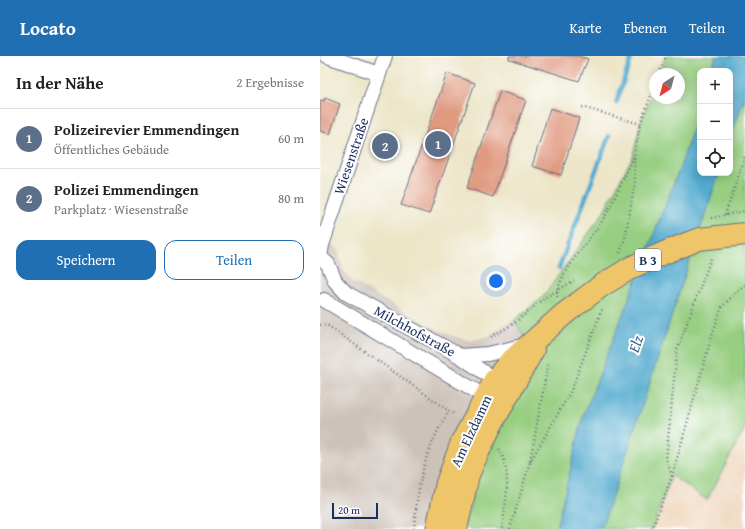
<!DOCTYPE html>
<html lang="de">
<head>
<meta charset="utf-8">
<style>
  body { margin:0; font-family:"Gentium Book Plus",serif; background:#f6f6f6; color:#222 }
  .controls { position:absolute; right:12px; top:12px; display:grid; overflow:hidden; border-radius:8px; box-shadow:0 2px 10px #0003 }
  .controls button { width:36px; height:36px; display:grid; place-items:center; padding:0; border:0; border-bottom:1px solid #e0e0e0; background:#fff; color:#222; font:20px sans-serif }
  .compass { position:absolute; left:329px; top:12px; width:36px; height:36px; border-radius:50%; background:#fff; box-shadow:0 2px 10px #0003; rotate:216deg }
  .scale { position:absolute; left:12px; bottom:10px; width:46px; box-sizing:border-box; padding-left:4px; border:2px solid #1b2f5e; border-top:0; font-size:11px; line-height:14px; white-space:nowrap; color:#1b2f5e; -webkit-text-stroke:3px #fff; paint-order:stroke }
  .you { position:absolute; left:176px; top:225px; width:14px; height:14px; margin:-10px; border:3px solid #fff; border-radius:50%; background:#1a73e8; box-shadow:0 0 0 6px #1a73e833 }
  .badge { display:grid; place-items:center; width:26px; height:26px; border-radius:50%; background:#1f6fb2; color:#fff; font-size:13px; font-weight:700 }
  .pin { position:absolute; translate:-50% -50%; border:2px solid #fff; box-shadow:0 1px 4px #0006 }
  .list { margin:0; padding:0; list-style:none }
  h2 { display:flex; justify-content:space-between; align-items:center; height:52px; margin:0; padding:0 16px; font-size:17px }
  h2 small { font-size:13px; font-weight:400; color:#767676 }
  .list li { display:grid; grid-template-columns:26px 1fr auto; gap:12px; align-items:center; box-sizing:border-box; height:60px; padding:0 16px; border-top:1px solid #e0e0e0 }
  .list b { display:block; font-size:15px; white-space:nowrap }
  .list p { margin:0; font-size:13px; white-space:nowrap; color:#767676 }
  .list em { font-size:13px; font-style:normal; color:#767676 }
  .actions { display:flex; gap:8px; padding:12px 16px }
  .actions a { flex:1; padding:9px 0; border:1px solid #1f6fb2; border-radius:12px; text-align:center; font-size:14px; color:#1f6fb2 }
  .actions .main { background:#1f6fb2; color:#fff }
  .icon { flex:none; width:22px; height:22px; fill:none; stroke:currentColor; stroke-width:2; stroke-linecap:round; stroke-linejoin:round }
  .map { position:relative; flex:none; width:425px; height:473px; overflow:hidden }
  header { display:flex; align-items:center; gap:24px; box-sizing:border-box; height:56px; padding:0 20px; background:#1f6fb2; color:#fff }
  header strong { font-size:19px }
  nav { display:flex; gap:22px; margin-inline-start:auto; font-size:14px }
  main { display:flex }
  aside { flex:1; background:#fff }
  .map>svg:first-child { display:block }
  .built { fill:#efd6bc }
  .industrial { fill:#cdc2b9 }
  .green { fill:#97ce81; stroke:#597e70 }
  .water { fill:#52aacf; stroke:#366c96 }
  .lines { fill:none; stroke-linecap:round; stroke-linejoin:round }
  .stream { stroke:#52aacf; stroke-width:4.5 }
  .building { fill:#e09a80 }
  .street-casing { stroke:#646f83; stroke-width:16 }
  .primary-casing { stroke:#646f83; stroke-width:24 }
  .path { stroke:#646f83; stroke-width:2.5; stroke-dasharray:1 3; stroke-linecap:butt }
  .street { stroke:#fff; stroke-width:14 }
  .primary { stroke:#eec569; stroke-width:22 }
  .primary-bridge-casing { stroke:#646f83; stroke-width:24; stroke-linecap:butt }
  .primary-bridge { stroke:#eec569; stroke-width:22 }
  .labels { text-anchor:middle; stroke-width:4; stroke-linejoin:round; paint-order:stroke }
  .shield { fill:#fff; stroke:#5f6d8e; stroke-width:1 }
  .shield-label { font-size:13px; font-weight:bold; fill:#1b2f5e }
  .street-label { font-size:14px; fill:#1b2f5e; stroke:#fff }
  .water-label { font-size:15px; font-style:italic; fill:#31608b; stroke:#fff }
</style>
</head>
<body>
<header>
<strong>Locato</strong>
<nav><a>Karte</a><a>Ebenen</a><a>Teilen</a></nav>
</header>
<main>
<aside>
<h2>In der Nähe<small>2 Ergebnisse</small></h2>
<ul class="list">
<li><span class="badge" style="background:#5c6f8a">1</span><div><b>Polizeirevier Emmendingen</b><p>Öffentliches Gebäude</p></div><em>60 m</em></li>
<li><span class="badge" style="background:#5c6f8a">2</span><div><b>Polizei Emmendingen</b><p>Parkplatz · Wiesenstraße</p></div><em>80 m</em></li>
</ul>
<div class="actions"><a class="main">Speichern</a><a>Teilen</a></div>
</aside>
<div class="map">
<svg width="425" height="473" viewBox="0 0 425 473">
  <rect width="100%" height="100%" fill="#fff"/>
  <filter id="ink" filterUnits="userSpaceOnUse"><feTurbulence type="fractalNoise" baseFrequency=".025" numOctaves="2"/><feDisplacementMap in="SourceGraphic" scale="8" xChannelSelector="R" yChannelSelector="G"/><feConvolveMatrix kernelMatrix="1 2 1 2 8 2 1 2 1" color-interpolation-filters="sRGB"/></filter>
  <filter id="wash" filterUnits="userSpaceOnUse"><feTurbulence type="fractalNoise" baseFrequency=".012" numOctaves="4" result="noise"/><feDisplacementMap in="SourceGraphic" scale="16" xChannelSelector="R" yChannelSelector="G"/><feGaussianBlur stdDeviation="0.9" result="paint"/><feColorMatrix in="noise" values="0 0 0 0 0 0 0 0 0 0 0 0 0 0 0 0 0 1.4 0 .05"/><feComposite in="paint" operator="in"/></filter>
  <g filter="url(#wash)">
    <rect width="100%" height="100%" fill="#ece5c7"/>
    <polygon class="built" points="425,372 425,473 332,473 352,420 387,444"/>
    <polygon class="industrial" points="0,186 14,190 19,196 22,212 32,225 106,268 130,279 151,285 168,280 194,264 220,304 144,473 0,473"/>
    <g class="green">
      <polygon points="346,0 396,0 391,15 380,15 380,50 362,106 263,361 236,473 144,473 158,416 201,332 220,304 194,264 222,242 281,160 313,100 320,68 335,29 335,42 359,42 359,18 339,18"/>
      <polygon points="425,40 425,372 387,444 352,420 332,473 281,473 399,117 410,117 410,84"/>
    </g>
    <g class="water">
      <polygon points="396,0 425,0 425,40 410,84 410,15 391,15"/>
      <path d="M380 50V117H399C358 235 322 355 281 473H236L263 361 362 106Z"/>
    </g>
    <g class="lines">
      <g class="stream">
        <polyline points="296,47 312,0"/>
        <polyline points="239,212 289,80"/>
      </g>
    </g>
    <g id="blocks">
      <g class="building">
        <polygon points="189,0 258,0 268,3 259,25 189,3"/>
        <polygon points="127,17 155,27 109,158 81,149"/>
        <polygon points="180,35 206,44 173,141 147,132"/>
        <polygon points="5,42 20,48 10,78 0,75 0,44 4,45"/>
        <polygon points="230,52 259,62 241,119 212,110"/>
      </g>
    </g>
  </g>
  <g filter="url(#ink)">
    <use href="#blocks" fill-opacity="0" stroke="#646f83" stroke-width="1"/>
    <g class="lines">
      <g class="street-casing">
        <g id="street">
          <polyline points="7,0 59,18"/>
          <polyline points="0,201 8,208 15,225 26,237 140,300 175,324"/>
          <polyline points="0,201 2,189 65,0"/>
          <polyline points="4,244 166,341"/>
          <polyline points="140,300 168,298 206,289"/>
        </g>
      </g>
      <g class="primary-casing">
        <g id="primary">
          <polyline points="157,358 175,324 189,307 244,258"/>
          <polyline points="171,369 213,294"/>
          <polyline points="117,473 127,427 142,386"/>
          <polyline points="136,473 148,419 159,394"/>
        </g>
      </g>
      <g class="path">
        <polyline points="339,18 346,0"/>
        <polyline points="262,51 320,68"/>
        <polyline points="405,159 425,101"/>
        <polyline points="391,162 425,155"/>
        <polyline points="300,197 305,182 315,127 314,101 320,68 335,29"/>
        <path d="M237 241C236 219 274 180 285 160 296 141 304 120 314 101"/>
        <polyline points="0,269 7,269 135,359"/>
        <polyline points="171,281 196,266 224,242 254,225"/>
        <path d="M179 393C193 416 185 448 182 473"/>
        <polyline points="210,406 251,335 282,253"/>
        <polyline points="352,420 346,403 357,294 392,200"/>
        <path d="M94 473C98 427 104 395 129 355"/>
        <polyline points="190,473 210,406 228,308"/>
        <polyline points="332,473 352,420 392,279 402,251 417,235 425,229"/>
      </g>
      <use href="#street" class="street"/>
      <use href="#primary" class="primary"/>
      <g class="primary-bridge-casing">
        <g id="primary-bridge">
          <polyline points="244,258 281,230 312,211 344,197 379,183 425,178"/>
          <polyline points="142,386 157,358"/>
          <polyline points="159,394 171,369"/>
        </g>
      </g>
      <use href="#primary-bridge" class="primary-bridge"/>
    </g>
  </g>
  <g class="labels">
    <rect class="shield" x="315" y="193" width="26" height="22" rx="3"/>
    <g class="shield-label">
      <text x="328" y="209">B 3</text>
    </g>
    <g class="street-label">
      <text transform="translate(31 100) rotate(-71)" y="5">Wiesenstraße</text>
      <text transform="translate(95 275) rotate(29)" y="5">Milchhofstraße</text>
      <text transform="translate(151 375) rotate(-65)" y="5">Am Elzdamm</text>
    </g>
    <g class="water-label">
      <text transform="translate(316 288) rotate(-71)" y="5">Elz</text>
    </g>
  </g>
</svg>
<div class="controls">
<button>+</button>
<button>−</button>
<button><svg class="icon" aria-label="locate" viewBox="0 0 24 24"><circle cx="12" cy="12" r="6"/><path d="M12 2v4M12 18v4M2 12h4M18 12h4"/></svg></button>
</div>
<svg class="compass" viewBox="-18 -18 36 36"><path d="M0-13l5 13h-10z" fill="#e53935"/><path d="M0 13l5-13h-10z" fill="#767676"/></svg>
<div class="scale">20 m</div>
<div class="you"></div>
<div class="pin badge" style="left:118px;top:88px;background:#5c6f8a">1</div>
<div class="pin badge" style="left:65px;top:90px;background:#5c6f8a">2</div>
</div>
</main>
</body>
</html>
